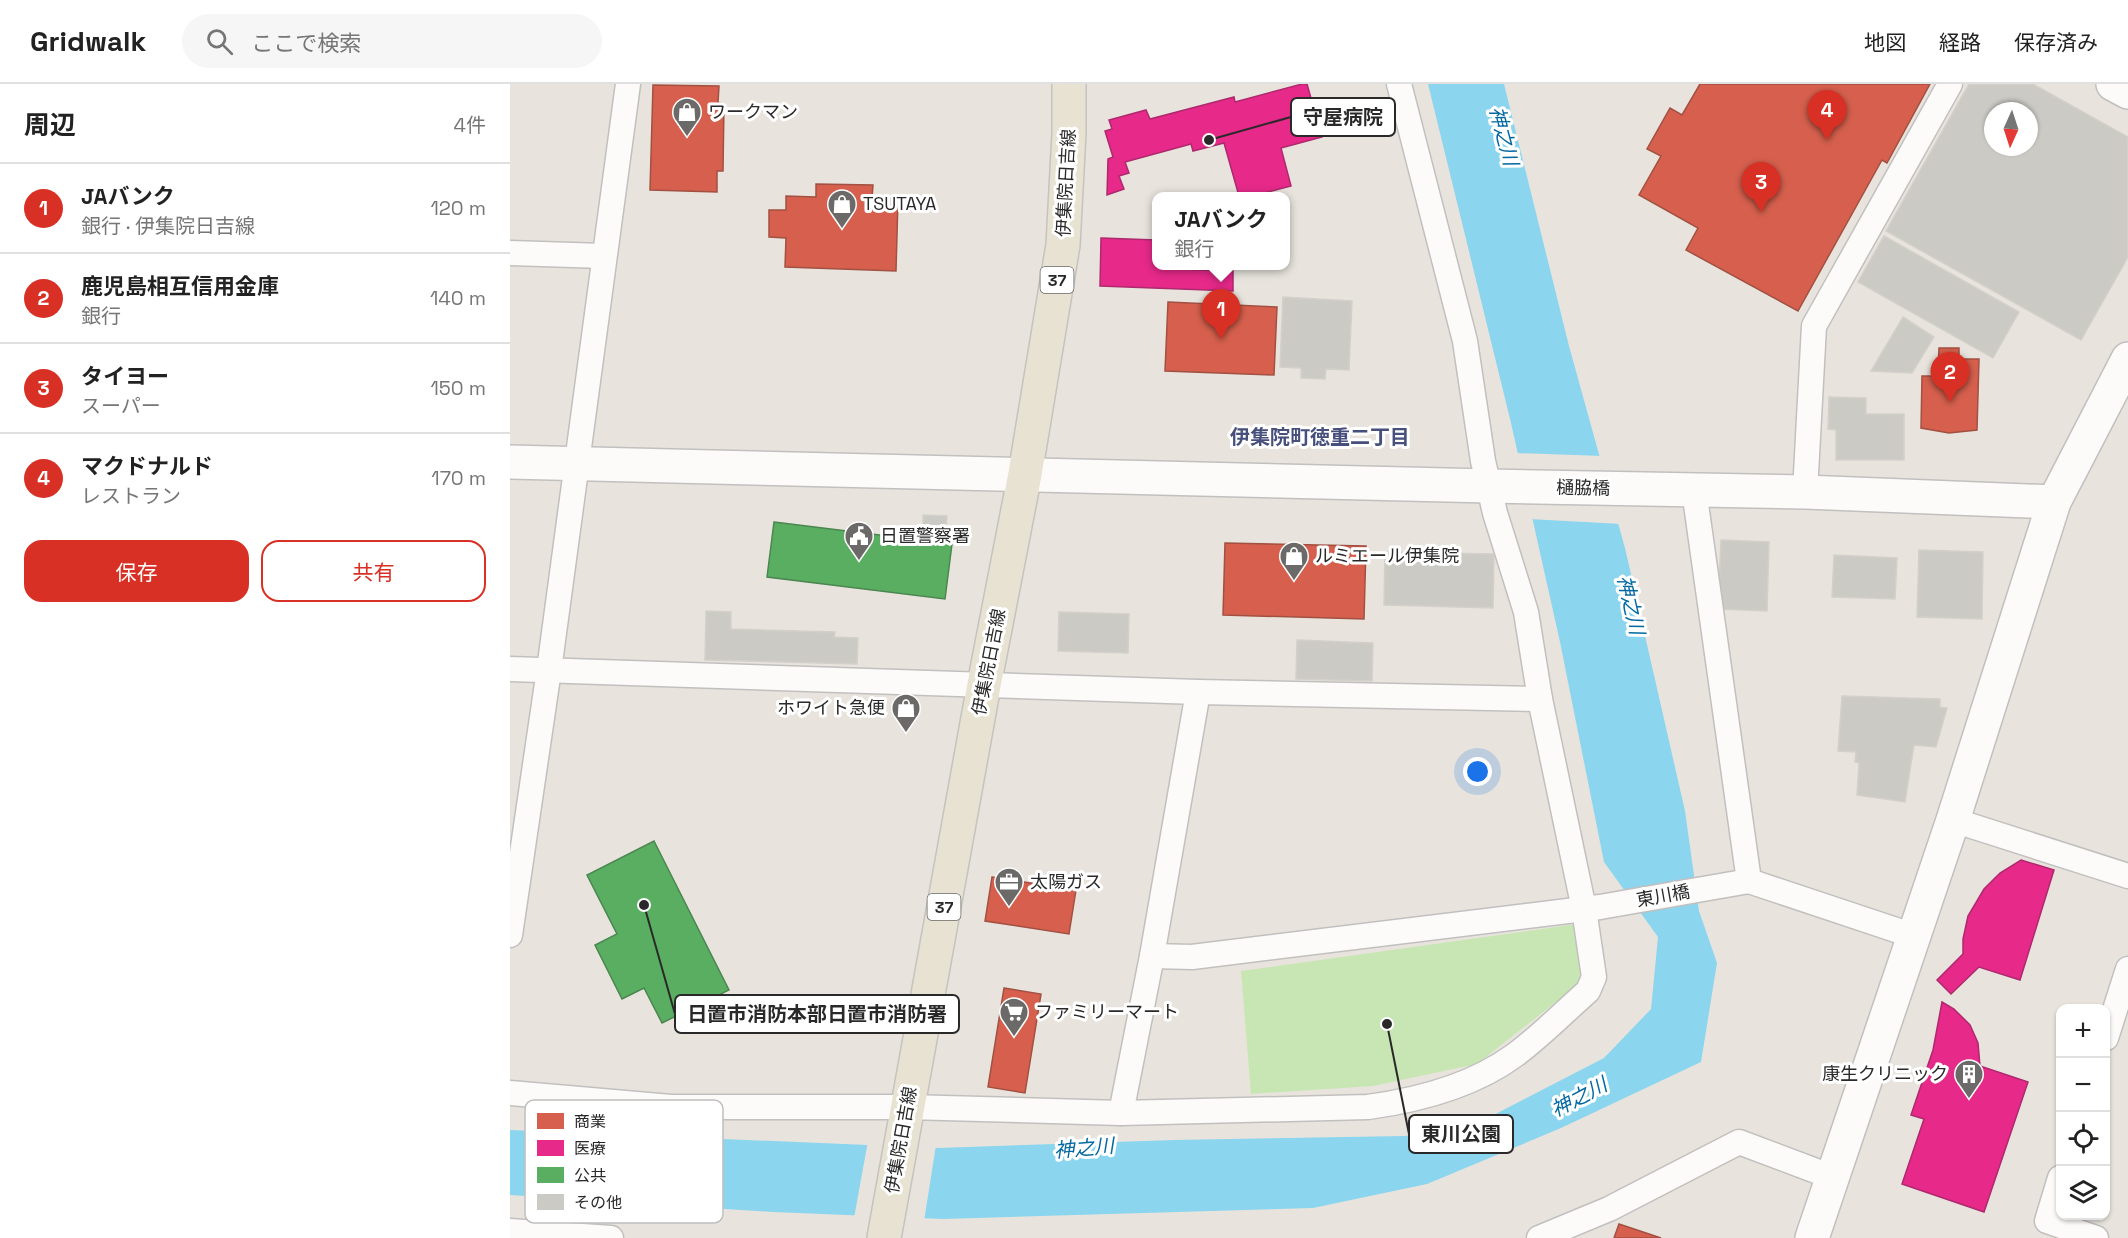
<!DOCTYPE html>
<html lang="ja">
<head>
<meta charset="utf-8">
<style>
  body { margin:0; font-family:"Space Grotesk","Noto Sans JP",sans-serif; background:#f6f6f6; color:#222 }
  .controls { position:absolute; right:18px; bottom:18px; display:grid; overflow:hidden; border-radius:12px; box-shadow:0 2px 4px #0004 }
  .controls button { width:54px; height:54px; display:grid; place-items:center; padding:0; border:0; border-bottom:2px solid #e0e0e0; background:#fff; color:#222; font:30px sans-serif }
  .compass { position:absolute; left:1474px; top:18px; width:54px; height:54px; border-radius:50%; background:#fff; box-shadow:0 2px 4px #0004; rotate:183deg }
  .you { position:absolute; left:968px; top:688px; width:21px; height:21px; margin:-15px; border:4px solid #fff; border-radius:50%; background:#1a73e8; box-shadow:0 0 0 9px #1a73e833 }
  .badge { display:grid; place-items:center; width:39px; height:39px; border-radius:50%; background:#d93025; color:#fff; font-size:20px; font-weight:700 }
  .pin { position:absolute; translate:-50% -50px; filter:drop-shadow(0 2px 3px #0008) }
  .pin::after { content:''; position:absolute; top:32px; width:21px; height:18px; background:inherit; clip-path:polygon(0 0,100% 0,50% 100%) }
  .popup { position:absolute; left:642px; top:108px; width:138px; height:78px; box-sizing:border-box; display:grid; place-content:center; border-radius:12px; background:#fff; filter:drop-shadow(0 2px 4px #0005); font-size:20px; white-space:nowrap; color:#767676 }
  .popup b { font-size:22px; color:#222 }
  .popup::after { content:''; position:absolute; left:50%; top:100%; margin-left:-12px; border:12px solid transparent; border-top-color:#fff }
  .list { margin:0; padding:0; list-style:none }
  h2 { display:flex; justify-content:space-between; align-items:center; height:78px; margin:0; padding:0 24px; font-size:26px }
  h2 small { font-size:20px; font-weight:400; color:#767676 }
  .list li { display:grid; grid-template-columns:39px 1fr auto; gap:18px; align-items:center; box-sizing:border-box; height:90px; padding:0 24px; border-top:2px solid #e0e0e0 }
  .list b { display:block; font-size:22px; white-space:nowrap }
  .list p { margin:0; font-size:20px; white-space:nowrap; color:#767676 }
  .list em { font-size:20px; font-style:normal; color:#767676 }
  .actions { display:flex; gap:12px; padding:18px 24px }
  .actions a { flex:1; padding:14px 0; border:2px solid #d93025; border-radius:18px; text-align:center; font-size:21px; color:#d93025 }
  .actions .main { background:#d93025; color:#fff }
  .icon { flex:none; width:33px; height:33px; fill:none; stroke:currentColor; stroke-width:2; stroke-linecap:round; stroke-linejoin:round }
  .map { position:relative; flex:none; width:1618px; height:1154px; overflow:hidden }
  header { display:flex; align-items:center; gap:36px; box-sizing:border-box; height:84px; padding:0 30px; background:#fff; border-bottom:2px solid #e0e0e0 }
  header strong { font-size:28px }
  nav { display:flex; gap:33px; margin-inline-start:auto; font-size:21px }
  .search { width:420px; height:54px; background:#f6f6f6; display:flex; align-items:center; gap:15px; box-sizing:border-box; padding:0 21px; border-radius:33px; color:#767676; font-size:22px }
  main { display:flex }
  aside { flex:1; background:#fff }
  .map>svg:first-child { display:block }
  .green { fill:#c8e6b4 }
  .water { fill:#8cd5ee }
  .pier { fill:#e8e4dd }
  .shops { fill:#d6604d; stroke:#a25042; stroke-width:1.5 }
  .health { fill:#e7298a; stroke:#ae296d; stroke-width:1.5 }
  .public { fill:#5aae61; stroke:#4b8650; stroke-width:1.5 }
  .building { fill:#cccac5; stroke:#d3d0ca; stroke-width:1.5; fill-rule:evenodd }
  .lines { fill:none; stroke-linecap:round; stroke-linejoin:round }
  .street-casing { stroke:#c1c0bf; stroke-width:27 }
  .secondary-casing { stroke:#c1c0bf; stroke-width:36 }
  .primary-casing { stroke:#c4c3c0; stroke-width:36 }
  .street { stroke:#fcfbfa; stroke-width:24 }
  .secondary { stroke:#fcfbfa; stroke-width:33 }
  .primary { stroke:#e7e2d1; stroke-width:33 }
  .labels { text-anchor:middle; stroke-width:6; stroke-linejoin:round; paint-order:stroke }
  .shield { fill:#fff; stroke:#696969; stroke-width:1.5 }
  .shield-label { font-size:16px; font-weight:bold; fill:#292929 }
  .poi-label { font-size:18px; fill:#292929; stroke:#fff; text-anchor:start }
  .street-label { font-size:18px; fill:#292929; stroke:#fff }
  .water-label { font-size:20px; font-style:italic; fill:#0469a1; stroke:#fff }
  .neighbourhood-label { font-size:20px; font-weight:bold; fill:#474f7c; stroke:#fff }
  .key { fill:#fff; stroke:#bfbfbf; stroke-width:1.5 }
  .key-label { font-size:16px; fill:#292929 }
  .leader { fill:none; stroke:#292929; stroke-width:2 }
  .callout-dot { fill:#292929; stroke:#fff; stroke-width:2 }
  .callout { fill:#fff; stroke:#292929; stroke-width:2 }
  .callout-label { font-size:20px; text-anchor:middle; font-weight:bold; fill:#292929 }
</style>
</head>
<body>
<header>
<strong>Gridwalk</strong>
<div class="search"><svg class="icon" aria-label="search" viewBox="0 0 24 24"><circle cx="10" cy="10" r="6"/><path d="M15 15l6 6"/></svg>ここで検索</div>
<nav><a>地図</a><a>経路</a><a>保存済み</a></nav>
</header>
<main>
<aside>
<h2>周辺<small>4件</small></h2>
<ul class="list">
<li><span class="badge">1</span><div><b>JAバンク</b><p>銀行 · 伊集院日吉線</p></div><em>120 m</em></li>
<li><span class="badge">2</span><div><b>鹿児島相互信用金庫</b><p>銀行</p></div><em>140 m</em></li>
<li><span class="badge">3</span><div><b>タイヨー</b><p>スーパー</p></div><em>150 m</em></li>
<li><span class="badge">4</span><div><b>マクドナルド</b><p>レストラン</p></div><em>170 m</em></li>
</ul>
<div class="actions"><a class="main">保存</a><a>共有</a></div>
</aside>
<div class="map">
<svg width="1618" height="1154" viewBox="0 0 1618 1154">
  <rect width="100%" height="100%" fill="#e8e4dd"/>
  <polygon class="green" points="1067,840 1072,889 1069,900 967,980 863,1002 741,1010 731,887"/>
  <polygon class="water" points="918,0 994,0 1059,262 1115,464 1175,727 1189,827 1207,879 1191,978 1051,1044 917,1100 803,1124 433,1135 263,1128 0,1111 0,1046 428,1064 664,1056 895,1052 972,1037 1094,974 1141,925 1148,853 1094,778 1050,558 1001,339"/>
  <g class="pier">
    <polygon points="1005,369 1093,372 1112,440 1019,435"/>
    <polygon points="358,1057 426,1061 414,1137 344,1134"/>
  </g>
  <g class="shops">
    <polygon points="1190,0 1420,0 1377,79 1372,76 1288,227 1176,166 1188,144 1129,111 1151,72 1137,65 1160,24 1172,31"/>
    <polygon points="143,1 209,2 208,19 214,20 213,87 207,87 207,108 140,106"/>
    <polygon points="306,100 363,101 362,114 388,115 386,187 275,183 276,154 259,153 259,126 276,126 276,112 306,113"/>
    <polygon points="658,218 767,223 764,291 655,287"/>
    <polygon points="1429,264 1449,264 1449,275 1469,275 1467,346 1439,349 1411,344 1412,292 1428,292"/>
    <polygon points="715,459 856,462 854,535 713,531"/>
    <polygon points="482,793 566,806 559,850 475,837"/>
    <polygon points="494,904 531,910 515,1009 478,1003"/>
    <polygon points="1109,1140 1151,1154 1104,1154"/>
  </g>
  <g class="health">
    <polygon points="792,0 797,0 812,53 771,64 781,102 743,112 729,112 714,59 683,67 681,60 615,78 619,89 609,92 614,105 597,111 598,75 603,73 595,47 602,45 599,36 636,26 640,35 724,13 725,18"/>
    <polygon points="591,154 646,156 646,182 664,182 664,185 723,187 723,207 590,202"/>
    <polygon points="1511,776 1544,786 1510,896 1469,883 1441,910 1427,896 1453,870 1453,855 1458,832 1474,805 1490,789"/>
    <polygon points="1432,918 1444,925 1460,941 1468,959 1470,982 1518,998 1474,1128 1392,1100 1414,1035 1401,1031 1423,966"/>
  </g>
  <g class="public">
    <polygon points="264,438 442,460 435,515 257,493"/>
    <polygon points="144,757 219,906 152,939 134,904 112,915 85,861 107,850 77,791"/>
  </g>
  <g class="building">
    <path d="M1459 0H1523L1618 53V173L1571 256 1376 147ZM1483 27H1519V63H1483Z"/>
    <polygon points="1374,152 1509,228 1483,274 1348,198"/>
    <polygon points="773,213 842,217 839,286 816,285 815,295 791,294 791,284 770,283"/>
    <polygon points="1393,233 1424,253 1402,289 1361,287"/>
    <polygon points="1319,313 1356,314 1356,330 1394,330 1394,376 1326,376 1326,346 1318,345"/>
    <polygon points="413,431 437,432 436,442 413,441"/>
    <polygon points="1211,456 1259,458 1257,527 1208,525"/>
    <polygon points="1409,466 1473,468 1472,535 1407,533"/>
    <polygon points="875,468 984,470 983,524 874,521"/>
    <polygon points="1324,471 1387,474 1385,515 1322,513"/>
    <polygon points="196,527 221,528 221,545 325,548 324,553 348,554 347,580 195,576"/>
    <polygon points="549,528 619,530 618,569 548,567"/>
    <polygon points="787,556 863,559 862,597 786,595"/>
    <polygon points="1332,612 1430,615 1430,623 1437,624 1426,663 1404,661 1395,718 1347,711 1349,679 1345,678 1346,668 1328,667"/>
  </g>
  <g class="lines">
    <g class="street-casing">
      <g id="street">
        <polyline points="0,169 94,172"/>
        <polyline points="1184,406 1239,797"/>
        <polyline points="1295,408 1304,242 1440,0"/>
        <polyline points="0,585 688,608 1030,615"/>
        <polyline points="1443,736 1618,792"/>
        <polyline points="0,851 39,586 118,0"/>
        <polyline points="642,872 682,873 1090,823 1239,797 1404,852"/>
        <polyline points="1596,954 1618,885"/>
        <path d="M0 1009 161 1023H397L611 1029 858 1023C909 1016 963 1002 1005 971 1031 952 1054 928 1078 907L1084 893 1074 825 1030 615 1016 528 985 429 973 377 955 257 889 0"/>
        <polyline points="611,1029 642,872 688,608"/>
        <polyline points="1550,1094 1537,1137 1586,1154"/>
        <polyline points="0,1147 101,1154"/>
        <polyline points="1029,1154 1099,1125 1229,1058 1322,1093"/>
      </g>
    </g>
    <g class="secondary-casing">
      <g id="secondary">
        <polyline points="1603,0 1618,8"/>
        <polyline points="0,378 979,402 1295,408 1544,418"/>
        <polyline points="1302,1154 1443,736 1544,418 1618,275"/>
      </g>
    </g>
    <g class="primary-casing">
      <polyline id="primary" points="374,1154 474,601 515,390 553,161 559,49 559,0"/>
    </g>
    <use href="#street" class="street"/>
    <use href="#secondary" class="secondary"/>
    <use href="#primary" class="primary"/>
  </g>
  <defs>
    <g id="shop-pin" transform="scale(1.5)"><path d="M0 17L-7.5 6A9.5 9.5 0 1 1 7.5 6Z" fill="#6c6a68" stroke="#fff"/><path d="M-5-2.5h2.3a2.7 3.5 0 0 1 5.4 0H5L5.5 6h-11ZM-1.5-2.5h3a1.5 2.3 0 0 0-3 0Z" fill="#fff"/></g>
    <g id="civic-pin" transform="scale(1.5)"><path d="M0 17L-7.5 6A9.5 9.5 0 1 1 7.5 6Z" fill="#6c6a68" stroke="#fff"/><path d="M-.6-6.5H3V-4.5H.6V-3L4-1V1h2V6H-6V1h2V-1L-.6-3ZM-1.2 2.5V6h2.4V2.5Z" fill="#fff"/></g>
    <g id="office-pin" transform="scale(1.5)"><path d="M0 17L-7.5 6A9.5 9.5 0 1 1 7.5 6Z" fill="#6c6a68" stroke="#fff"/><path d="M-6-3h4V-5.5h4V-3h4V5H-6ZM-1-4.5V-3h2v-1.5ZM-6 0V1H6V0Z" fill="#fff"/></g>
    <g id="supermarket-pin" transform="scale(1.5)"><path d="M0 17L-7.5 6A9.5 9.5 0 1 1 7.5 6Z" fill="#6c6a68" stroke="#fff"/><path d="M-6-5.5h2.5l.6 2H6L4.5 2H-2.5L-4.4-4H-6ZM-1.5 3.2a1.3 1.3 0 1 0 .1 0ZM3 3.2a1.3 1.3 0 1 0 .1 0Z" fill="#fff"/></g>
    <g id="building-pin" transform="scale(1.5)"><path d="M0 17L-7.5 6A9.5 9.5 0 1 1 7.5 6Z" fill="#6c6a68" stroke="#fff"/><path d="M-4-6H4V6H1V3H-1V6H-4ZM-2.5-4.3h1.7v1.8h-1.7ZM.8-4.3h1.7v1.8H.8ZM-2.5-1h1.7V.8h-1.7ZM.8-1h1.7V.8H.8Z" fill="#fff"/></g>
  </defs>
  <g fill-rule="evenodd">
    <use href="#shop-pin" x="177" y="28"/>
    <use href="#shop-pin" x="332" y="120"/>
    <use href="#civic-pin" x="349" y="452"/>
    <use href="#shop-pin" x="784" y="472"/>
    <use href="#shop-pin" x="396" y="624"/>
    <use href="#office-pin" x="499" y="798"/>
    <use href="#supermarket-pin" x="504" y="928"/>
    <use href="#building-pin" x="1459" y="990"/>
  </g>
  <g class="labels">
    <g class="shield">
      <rect x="530.5" y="183" width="33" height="26" rx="4.5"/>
      <rect x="417.5" y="810" width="33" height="26" rx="4.5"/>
    </g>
    <g class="shield-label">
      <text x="547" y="202">37</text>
      <text x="434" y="829">37</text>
    </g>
    <g class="poi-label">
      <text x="198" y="34">ワークマン</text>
      <text x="353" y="126">TSUTAYA</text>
      <text x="370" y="458">日置警察署</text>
      <text x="805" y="478">ルミエール伊集院</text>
      <text x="375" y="630" text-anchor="end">ホワイト急便</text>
      <text x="520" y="804">太陽ガス</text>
      <text x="525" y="934">ファミリーマート</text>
      <text x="1438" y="996" text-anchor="end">康⽣クリニック</text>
    </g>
    <g class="street-label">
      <text transform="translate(556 99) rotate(-87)" y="6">伊集院日吉線</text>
      <text transform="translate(1073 404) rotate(1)" y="6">樋脇橋</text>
      <text transform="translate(479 578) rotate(-79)" y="6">伊集院日吉線</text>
      <text transform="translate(1153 812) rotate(-10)" y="6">東川橋</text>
      <text transform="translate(391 1056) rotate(-80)" y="6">伊集院日吉線</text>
    </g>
    <g class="water-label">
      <text transform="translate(994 52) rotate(75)" y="7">神之川</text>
      <text transform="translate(1121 521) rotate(77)" y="7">神之川</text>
      <text transform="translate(1069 1013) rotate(-28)" y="7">神之川</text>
      <text transform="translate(574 1064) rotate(-5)" y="7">神之川</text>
    </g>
    <g class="neighbourhood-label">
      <text x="810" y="360">伊集院町徳重二丁目</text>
    </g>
  </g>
  <rect x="15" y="1016" width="198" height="123" rx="9" class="key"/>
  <rect x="27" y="1029" width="27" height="16" fill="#d6604d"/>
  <rect x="27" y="1056" width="27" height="16" fill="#e7298a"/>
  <rect x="27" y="1083" width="27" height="16" fill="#5aae61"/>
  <rect x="27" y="1110" width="27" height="16" fill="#cccac5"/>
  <g class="key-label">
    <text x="64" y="1043">商業</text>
    <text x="64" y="1070">医療</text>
    <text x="64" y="1097">公共</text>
    <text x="64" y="1124">その他</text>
  </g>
  <path class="leader" d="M699 56L781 33M134 821L165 930M877 940L899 1050"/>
  <g class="callout-dot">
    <circle cx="699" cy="56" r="6"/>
    <circle cx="134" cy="821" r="6"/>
    <circle cx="877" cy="940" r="6"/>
  </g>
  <g class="callout">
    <rect x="781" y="14" width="104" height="38" rx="6"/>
    <rect x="165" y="911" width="284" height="38" rx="6"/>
    <rect x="899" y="1031" width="104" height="38" rx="6"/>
  </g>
  <g class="callout-label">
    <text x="833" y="40">守屋病院</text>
    <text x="307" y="937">日置市消防本部日置市消防署</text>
    <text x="951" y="1057">東川公園</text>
  </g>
</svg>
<div class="controls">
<button>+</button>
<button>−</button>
<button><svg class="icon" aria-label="locate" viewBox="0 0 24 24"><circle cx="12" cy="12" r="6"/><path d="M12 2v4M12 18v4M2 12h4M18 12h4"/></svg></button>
<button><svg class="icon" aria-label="layers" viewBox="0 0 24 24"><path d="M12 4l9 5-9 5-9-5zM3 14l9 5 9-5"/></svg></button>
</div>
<svg class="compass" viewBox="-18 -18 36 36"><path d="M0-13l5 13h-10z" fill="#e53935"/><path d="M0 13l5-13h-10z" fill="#767676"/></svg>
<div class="you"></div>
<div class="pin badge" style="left:711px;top:255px">1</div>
<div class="popup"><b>JAバンク</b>銀行</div>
<div class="pin badge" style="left:1440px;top:318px">2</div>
<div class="pin badge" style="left:1251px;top:128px">3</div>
<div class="pin badge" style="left:1317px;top:56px">4</div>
</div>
</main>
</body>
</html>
